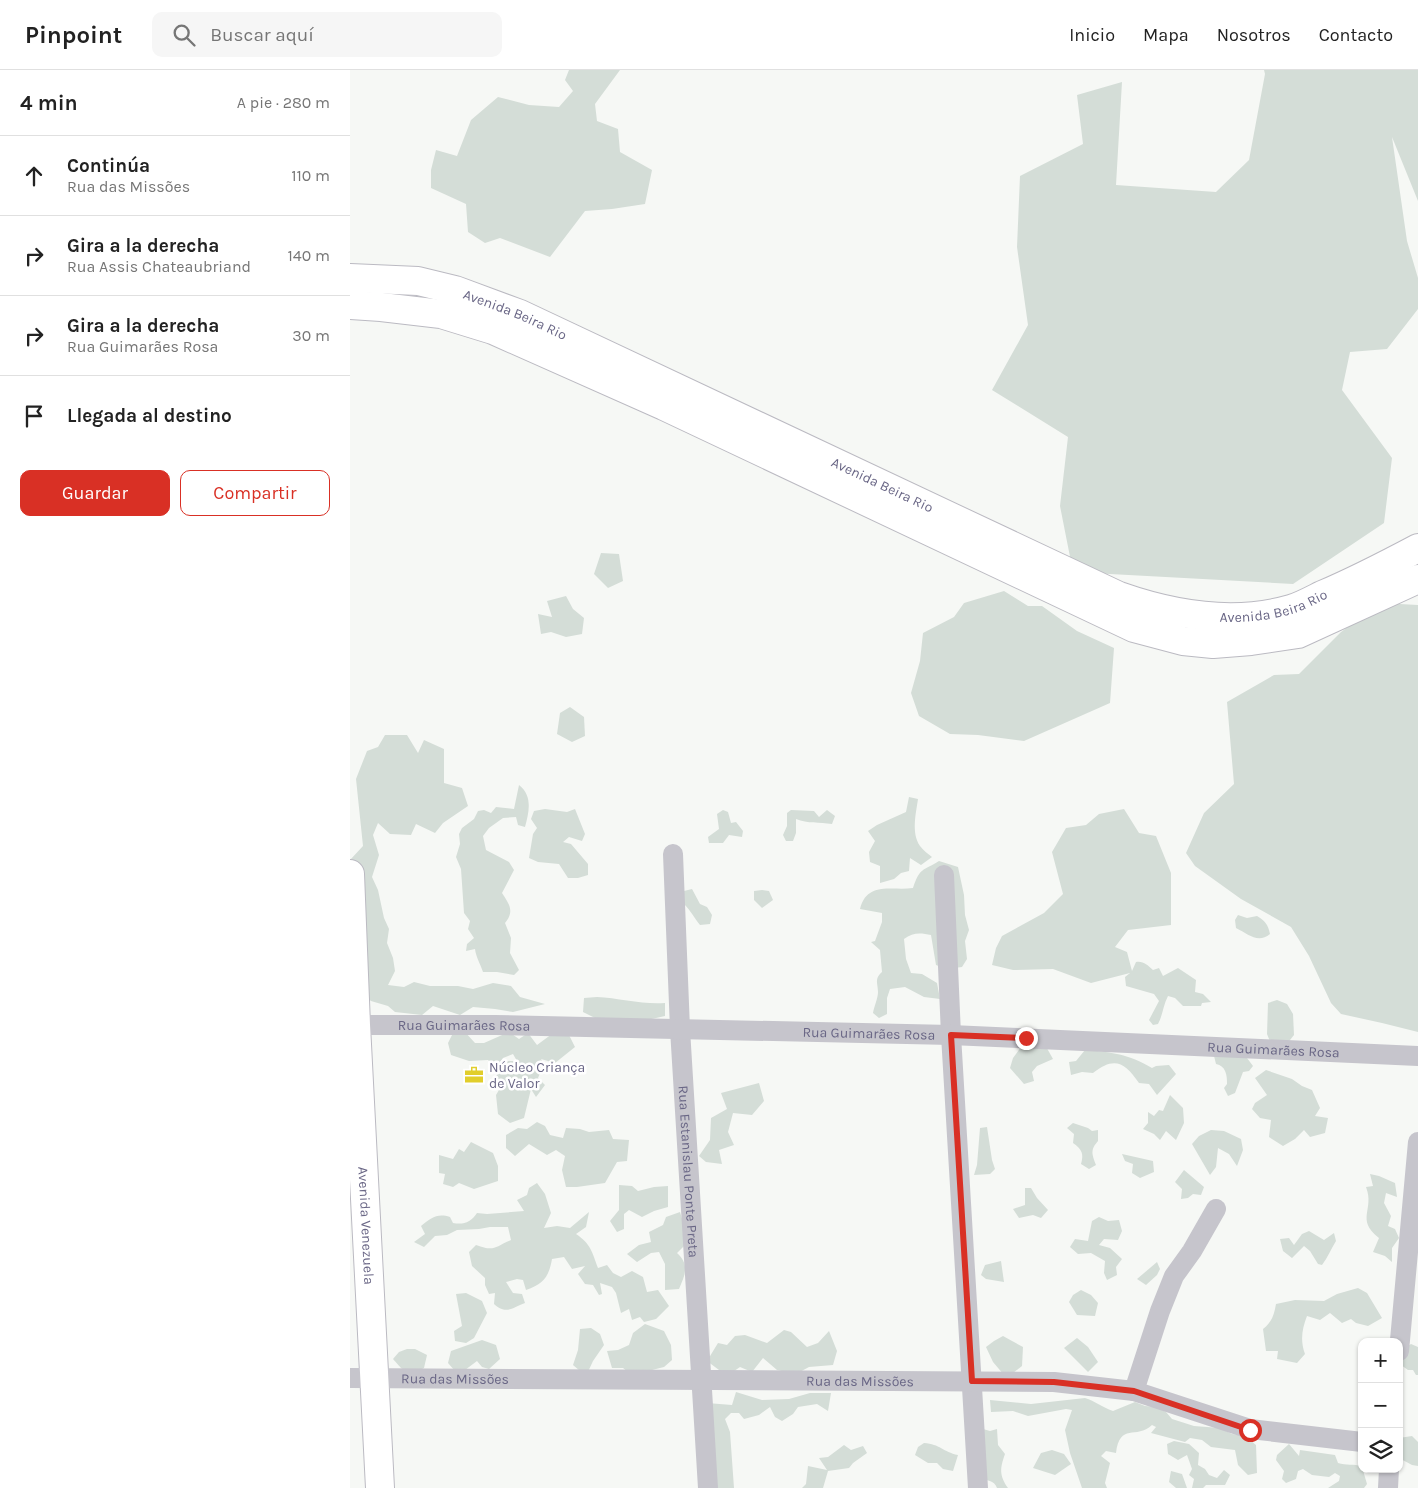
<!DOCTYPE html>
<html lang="es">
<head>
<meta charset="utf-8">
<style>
  body { margin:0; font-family:Karla,sans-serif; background:#f6f6f6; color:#222 }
  .controls { position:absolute; right:15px; bottom:15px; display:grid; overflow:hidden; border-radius:10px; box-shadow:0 1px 4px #0004 }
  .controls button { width:45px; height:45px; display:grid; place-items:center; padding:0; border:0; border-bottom:1px solid #e0e0e0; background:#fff; color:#222; font:25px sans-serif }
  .stop { position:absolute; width:15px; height:15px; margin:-11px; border:4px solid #d93025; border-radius:50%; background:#fff }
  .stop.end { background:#d93025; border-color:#fff; box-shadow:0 1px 5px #0008 }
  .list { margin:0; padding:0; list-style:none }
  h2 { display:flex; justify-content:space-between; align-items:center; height:65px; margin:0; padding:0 20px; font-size:21px }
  h2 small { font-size:16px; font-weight:400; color:#767676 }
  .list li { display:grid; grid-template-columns:32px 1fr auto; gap:15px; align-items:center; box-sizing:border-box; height:80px; padding:0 20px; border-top:1px solid #e0e0e0 }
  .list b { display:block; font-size:19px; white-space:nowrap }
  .list p { margin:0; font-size:16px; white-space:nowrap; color:#767676 }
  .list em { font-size:16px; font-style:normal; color:#767676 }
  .actions { display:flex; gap:10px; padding:15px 20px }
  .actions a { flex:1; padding:11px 0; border:1px solid #d93025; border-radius:10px; text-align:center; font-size:18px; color:#d93025 }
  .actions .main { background:#d93025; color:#fff }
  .icon { flex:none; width:28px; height:28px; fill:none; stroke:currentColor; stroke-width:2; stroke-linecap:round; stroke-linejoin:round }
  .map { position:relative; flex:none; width:1068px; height:1418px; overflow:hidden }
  header { display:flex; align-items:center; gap:30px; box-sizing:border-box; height:70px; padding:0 25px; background:#fff; border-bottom:1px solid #e0e0e0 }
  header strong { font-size:24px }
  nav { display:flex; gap:28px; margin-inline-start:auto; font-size:18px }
  .search { width:350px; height:45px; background:#f6f6f6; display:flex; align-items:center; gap:12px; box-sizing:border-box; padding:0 18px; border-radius:10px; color:#767676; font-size:19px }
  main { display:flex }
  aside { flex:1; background:#fff }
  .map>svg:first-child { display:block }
  .green { fill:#d4ddd7 }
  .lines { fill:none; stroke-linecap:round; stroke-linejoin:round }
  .secondary-casing { stroke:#bbbac2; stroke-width:30 }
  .minor { stroke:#c6c5cc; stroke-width:20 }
  .secondary { stroke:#fff; stroke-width:28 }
  .route { stroke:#d93025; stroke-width:6 }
  .labels { text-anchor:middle; stroke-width:5; stroke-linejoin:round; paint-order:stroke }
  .street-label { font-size:14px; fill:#6a6786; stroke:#fff }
  .poi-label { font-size:14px; fill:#6a6786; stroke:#fff; text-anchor:start }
</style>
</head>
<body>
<header>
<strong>Pinpoint</strong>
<div class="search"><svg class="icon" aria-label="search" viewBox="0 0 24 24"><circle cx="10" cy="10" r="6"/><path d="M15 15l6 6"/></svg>Buscar aquí</div>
<nav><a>Inicio</a><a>Mapa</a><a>Nosotros</a><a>Contacto</a></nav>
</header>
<main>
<aside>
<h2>4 min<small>A pie · 280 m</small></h2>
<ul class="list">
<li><svg class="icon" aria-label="ahead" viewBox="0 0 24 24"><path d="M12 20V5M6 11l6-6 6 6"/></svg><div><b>Continúa</b><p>Rua das Missões</p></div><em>110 m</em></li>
<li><svg class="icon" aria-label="right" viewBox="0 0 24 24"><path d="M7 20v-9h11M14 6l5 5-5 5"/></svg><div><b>Gira a la derecha</b><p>Rua Assis Chateaubriand</p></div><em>140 m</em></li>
<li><svg class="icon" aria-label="right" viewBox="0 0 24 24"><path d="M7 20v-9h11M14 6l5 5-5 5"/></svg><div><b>Gira a la derecha</b><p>Rua Guimarães Rosa</p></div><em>30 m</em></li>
<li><svg class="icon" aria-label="arrive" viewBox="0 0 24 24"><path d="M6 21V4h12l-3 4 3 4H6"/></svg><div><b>Llegada al destino</b></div></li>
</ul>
<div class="actions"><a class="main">Guardar</a><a>Compartir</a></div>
</aside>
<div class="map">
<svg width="1068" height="1418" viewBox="0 0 1068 1418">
  <rect width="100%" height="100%" fill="#f6f8f5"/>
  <g class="green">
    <polygon points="219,0 270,0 245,34 247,51 268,59 270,82 302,100 295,134 262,139 235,141 200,187 150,168 135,173 118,162 116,134 81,118 81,100 86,80 107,86 121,50 148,27 179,35 209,37 223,21 215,10"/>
    <polygon points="914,0 1068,0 1068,131 1042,67 1057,171 1068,208 1068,239 1037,279 1000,282 992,320 1042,388 1034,453 943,514 723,502 710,436 718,367 642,320 678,255 667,177 670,106 733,74 727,25 772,12 766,115 866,122 899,90 915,4"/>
    <polygon points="251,483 269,484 273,511 258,518 244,504"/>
    <polygon points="654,521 678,536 692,536 727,561 764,578 760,633 674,671 628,665 600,664 569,646 561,623 570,591 573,563 604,547 614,533"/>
    <polygon points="216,526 223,539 234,548 232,564 216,567 201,562 191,564 188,544 202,547 197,531"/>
    <polygon points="1031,533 1068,535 1068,962 1032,953 991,944 981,933 959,886 941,857 891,829 845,796 836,783 854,743 884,714 877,632 924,605 949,604 991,562"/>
    <polygon points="220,637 234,647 235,666 222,672 207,664 210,643"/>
    <polygon points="35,665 57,665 68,683 74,670 94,679 94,713 112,718 118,736 93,753 85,763 66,754 61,765 40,764 28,753 23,765 29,785 22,807 28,820 34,848 39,859 37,873 43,888 45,901 38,915 54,917 64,912 80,916 108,916 123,919 143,913 161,916 170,927 195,934 163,942 145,939 123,937 110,945 83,936 72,945 45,942 38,936 21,931 8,920 0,790 13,776 6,709 17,681 28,677"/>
    <path d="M169 715C183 726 179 742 175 757L168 755 166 747 153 748 139 758 133 766 136 780 159 792 164 800 152 823C159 834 165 841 155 853L161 868 160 883 169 900 164 905 147 902H133C130 893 126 887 125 879L116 881 117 874 124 868 118 859 120 851 114 843 111 799 106 787 110 774 109 764 112 758 124 749 128 741 134 740 141 743 146 737 164 739Z"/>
    <path d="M559 727 568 729C566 743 561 763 570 776 573 780 578 784 582 787L571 795 560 788 559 801 551 803 544 809 530 813V796L520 792 519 782 525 771 518 761 527 755 556 742Z"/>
    <polygon points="195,739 217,742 225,739 235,764 232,771 219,767 213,772 221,774 238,794 238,805 228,808 218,808 209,794 188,792 179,788 183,764 187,758 181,749 184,741"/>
    <path d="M774 739 789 763 806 766 821 803V855L778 860 765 877 777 882 782 901 786 892C794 891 797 895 803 900L809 898 813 906 828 898 846 910 845 922 853 924 861 932 852 933 851 936H833L825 928 818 926C813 935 813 945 808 954L803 955 799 950 809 931 804 924 776 916 775 907 780 903 741 913 703 899 663 900 642 895 646 878 652 866 694 843 713 824 702 782 716 758 736 755 749 744Z"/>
    <polygon points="373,740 378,742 381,753 386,752 393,761 392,767 379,765 373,773 359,773 358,767 369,759 367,744"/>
    <path d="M441 740 464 741 469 747 477 740 485 746 482 754C469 752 458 754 446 749V763L443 771H436L433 765 437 756V743Z"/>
    <path d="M589 791 608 797 614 825 615 845 619 860 615 871 617 889 612 897 597 899 586 895 581 865C571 863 563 862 554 869L556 889 561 903 572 904 587 913 590 929 574 927 555 917 540 919 537 928V944L529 948 523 943C524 937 528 928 528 922 528 913 524 909 532 902L530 880 521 872 525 871 532 852V843L510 839C517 811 542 821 563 818 570 797 573 801 589 791Z"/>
    <path d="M342 819 350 834 357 837 362 845 360 854 350 855C343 846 339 838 331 831L334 821Z"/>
    <polygon points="412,820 419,821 423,830 412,838 404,830 404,821"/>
    <path d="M888 845 897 848 907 846C915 851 918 854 920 864 908 874 898 864 886 858L885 850Z"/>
    <path d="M247 927C269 928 294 935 315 933V946L297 950 251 951 233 942 234 928Z"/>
    <polygon points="927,930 937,934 943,944 944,965 936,975 921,974 917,964 918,933"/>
    <polygon points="114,961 125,973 134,973 159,962 169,969 178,963 187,975 206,961 218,963 225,977 205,993 191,989 194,994 188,1008 195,1015 186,1027 181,1019 174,1048 160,1053 148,1044 146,1025 149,1020 144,1019 144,1009 157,991 167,991 163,984 153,988 146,998 138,990 119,991 101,985 98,973 103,963"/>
    <polygon points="694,973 703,989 687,996 682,1002 684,1011 674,1014 660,998 663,988 671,977"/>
    <path d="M735 980C762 982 778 984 802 998L806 996 819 995 826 1004 807 1025 799 1014 789 1013C775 992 764 986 743 1003L732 1002 721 1005 719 992 726 991Z"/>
    <path d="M894 984 903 996 899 1001 893 1002 885 1023 878 1026 874 1018 877 1014C877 1005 876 996 866 994L864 986Z"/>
    <polygon points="916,1000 942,1009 952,1016 962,1020 970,1038 965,1046 978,1048 975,1063 960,1067 954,1060 945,1069 933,1076 919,1067 921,1050 910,1048 902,1039 905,1033 917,1025 905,1008"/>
    <polygon points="409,1013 414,1031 402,1045 383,1043 378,1062 384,1075 369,1080 372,1094 356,1092 349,1086 360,1070 361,1048 377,1039 371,1023"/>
    <polygon points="820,1025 833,1038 834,1053 826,1070 816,1061 810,1070 804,1064 793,1059 798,1053 798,1042 804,1046 809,1040 813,1041"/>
    <polygon points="187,1052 195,1056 200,1065 213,1068 216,1058 230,1059 239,1062 259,1060 263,1069 279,1070 277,1091 267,1092 255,1113 227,1117 216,1117 212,1100 215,1086 206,1080 197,1085 179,1074 165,1086 156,1078 156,1065 168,1058 177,1059"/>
    <path d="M723 1053 738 1058 742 1061 748 1060V1071C740 1080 742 1084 746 1095L739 1099 731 1094C734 1084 732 1079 723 1073L724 1064 717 1058Z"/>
    <polygon points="637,1057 642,1090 645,1099 640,1104 624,1105 627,1095 630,1058"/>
    <polygon points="861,1060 874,1061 891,1069 893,1080 887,1096 879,1084 868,1078 866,1097 860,1105 842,1074 849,1066"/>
    <polygon points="121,1072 143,1083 148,1096 148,1111 124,1119 109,1113 103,1117 93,1114 95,1104 89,1103 89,1085 103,1089 109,1079 114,1082"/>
    <polygon points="772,1084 803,1091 804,1102 790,1108 782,1103 783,1094 775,1091"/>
    <polygon points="834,1100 854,1117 851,1125 843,1124 838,1128 831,1129 832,1119 825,1112"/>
    <path d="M1020 1104 1029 1106 1045 1113 1047 1127 1036 1123 1034 1133 1041 1146 1038 1156 1045 1159 1049 1168 1042 1178V1192L1035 1186 1023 1182 1029 1168C1005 1149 1025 1140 1016 1117L1023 1116Z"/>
    <path d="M187 1113 195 1124 201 1143 194 1158 207 1156 220 1158 239 1142 236 1157 226 1164C241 1174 242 1182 248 1198L257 1195 263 1203 271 1207 282 1201 293 1207 297 1222 308 1220 319 1236 306 1249 294 1252 290 1247 282 1250 279 1239 271 1243 266 1223 262 1217 250 1213 252 1224 249 1225 243 1215 235 1214 228 1204 235 1196 222 1199 214 1187 202 1189C199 1206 194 1214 176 1220L173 1210 167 1209 156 1212 163 1223 172 1224 175 1233C162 1238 156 1245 144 1234L145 1223 139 1224 135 1215V1208L122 1196 119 1182 126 1175C145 1182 144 1177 161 1170L158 1157H140L129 1159 107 1160 97 1165 85 1166 74 1177 64 1172 75 1164 71 1156C81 1148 87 1143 100 1147L103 1153C114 1155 121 1152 127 1143L137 1144 174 1141 167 1130 177 1125 179 1118Z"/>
    <polygon points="269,1115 282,1116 288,1121 304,1117 318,1116 318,1137 304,1141 292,1147 279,1140 274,1144 274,1159 267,1162 260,1151 269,1140"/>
    <polygon points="675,1118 681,1118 687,1128 698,1140 691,1148 683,1145 669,1148 663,1139 675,1135"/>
    <path d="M330 1142 339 1171 327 1183C340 1195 335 1205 329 1219L315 1220V1194L309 1182 301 1183 287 1192 277 1184 289 1175 301 1172 299 1162 313 1155 316 1147Z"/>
    <polygon points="749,1147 758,1151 769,1150 772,1161 768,1170 754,1169 749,1175 760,1178 772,1189 766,1197 767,1205 757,1210 754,1203 755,1191 741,1183 728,1184 720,1177 725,1169 738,1171 742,1151"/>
    <path d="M959 1161 974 1170 984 1163 986 1171C981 1179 978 1187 972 1195L968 1194 960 1181 954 1176 942 1188 933 1181 930 1169 939 1168 944 1175 952 1164Z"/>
    <polygon points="651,1191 654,1212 636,1209 631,1205 635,1195"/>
    <polygon points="807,1192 810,1199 807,1205 796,1215 787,1209"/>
    <path d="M1008 1218 1017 1223 1032 1248 1018 1256 1006 1253 1001 1249 992 1253 980 1243 970 1250 957 1246C952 1259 950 1270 955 1284L947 1293 927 1289 928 1281H916L913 1259C922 1252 924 1245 926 1234L945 1230 974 1231 987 1224Z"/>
    <polygon points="731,1220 741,1225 748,1233 745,1246 727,1245 719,1232 723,1225"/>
    <polygon points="116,1223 132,1231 137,1243 124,1268 116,1273 105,1271 104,1261 112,1256 106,1224"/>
    <polygon points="295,1254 314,1261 321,1275 322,1290 314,1297 282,1305 273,1298 262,1298 257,1281 268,1280 279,1275 283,1263"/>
    <polygon points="241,1258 250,1264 254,1275 243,1291 236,1306 223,1295 228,1280 230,1259"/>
    <polygon points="434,1260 441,1262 457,1277 468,1273 479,1261 487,1281 483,1295 459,1297 446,1304 427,1300 413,1288 402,1302 390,1297 377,1306 357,1291 368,1273 377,1275 385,1266 395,1265 417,1273"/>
    <polygon points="653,1266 673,1277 672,1296 663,1303 654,1305 643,1292 636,1277 644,1271"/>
    <polygon points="727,1268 738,1277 748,1292 738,1302 714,1278"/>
    <polygon points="132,1270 146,1275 150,1289 139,1299 132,1297 127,1291 111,1303 105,1301 98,1293 101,1281"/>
    <polygon points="1061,1274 1068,1277 1068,1305 1066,1305 1063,1300 1058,1300 1051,1295 1051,1289 1053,1279"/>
    <polygon points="57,1279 65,1279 77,1285 74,1298 62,1304 51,1298 43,1289 49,1282"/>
    <polygon points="386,1322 412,1330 439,1329 460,1323 481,1323 478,1341 467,1334 448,1337 443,1344 432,1351 425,1347 420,1337 409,1345 394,1349 389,1343 381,1343 375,1349 380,1362 384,1418 358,1418 357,1333 382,1335"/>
    <path d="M735 1328C745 1331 752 1337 763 1341L785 1332 795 1336 806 1337 816 1342 822 1349 844 1356 870 1358 882 1364 895 1366 906 1375 907 1403 898 1405 888 1395 885 1380 861 1377 852 1370 840 1368 835 1372 801 1363 806 1357 802 1355C786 1370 770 1352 766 1383L756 1381 751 1386 760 1393 755 1413 757 1418H732L720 1383 715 1360 722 1340 716 1339 678 1346 663 1341 641 1342 640 1330 681 1334Z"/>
    <path d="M633 1359 640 1361 647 1359 648 1375 655 1384C650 1398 649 1405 658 1418H647C644 1410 637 1410 629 1409Z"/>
    <polygon points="1062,1366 1068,1372 1068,1396 1062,1395 1049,1388 1049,1368"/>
    <polygon points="824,1371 839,1374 849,1383 848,1395 855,1399 859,1405 867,1408 874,1400 880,1405 875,1415 856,1415 853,1418 842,1418 844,1409 839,1405 842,1399 837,1385 828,1390 818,1384 817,1374"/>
    <path d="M574 1373C590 1374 593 1382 608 1385L603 1401 593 1399 587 1393H578L565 1385 568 1377Z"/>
    <path d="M939 1374 949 1386 950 1380 985 1385 988 1393C996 1396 1004 1393 1012 1397L1017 1414 1014 1418H978L989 1411 990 1406 985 1403 979 1407 962 1405 953 1399 948 1401 946 1409 936 1413 932 1409 934 1401 926 1390 927 1385Z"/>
    <polygon points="494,1375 501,1380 513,1376 517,1383 503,1393 499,1398 478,1401 473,1418 452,1418 456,1414 458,1396 477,1400 469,1388 478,1387"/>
    <polygon points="702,1380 714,1384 721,1394 705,1405 683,1398 691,1383"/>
    <polygon points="821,1401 832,1404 837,1418 826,1418 819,1412"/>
  </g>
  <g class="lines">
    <g class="secondary-casing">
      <g id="secondary">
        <path id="s4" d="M0 208 68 211 105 220 170 244 769 526C823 545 885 555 941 539 951 536 962 530 972 525 1005 511 1036 495 1068 478"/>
        <polyline points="0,235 31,237 91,244 143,260 314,336 784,558 833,571 863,574 901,571 948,564 1068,509"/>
        <path id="s5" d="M0 804 6 955 30 1418"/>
      </g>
    </g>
    <g class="minor">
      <path id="s1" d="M323 784 330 959 358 1418"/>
      <polyline points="594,805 601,965 628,1418"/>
      <path id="s2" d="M0 955H145L601 965 1068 986"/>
      <polyline points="1049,1281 1068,1072"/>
      <path id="s3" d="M0 1308 704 1312 784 1321 900 1359 1012 1372"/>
      <polyline points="784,1321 810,1241 824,1206 842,1181 866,1139"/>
      <polyline points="1038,1418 1039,1399"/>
    </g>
    <use href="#secondary" class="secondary"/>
  </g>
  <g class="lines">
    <polyline class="route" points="676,968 601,965 622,1311 704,1312 784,1321 900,1360"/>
  </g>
  <defs>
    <g id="office-bare" transform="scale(1.5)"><path d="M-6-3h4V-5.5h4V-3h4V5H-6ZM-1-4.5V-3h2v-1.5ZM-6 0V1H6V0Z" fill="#e1ce2b" stroke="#fff" stroke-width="2.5" paint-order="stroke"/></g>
  </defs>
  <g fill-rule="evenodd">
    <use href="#office-bare" x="124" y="1005"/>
  </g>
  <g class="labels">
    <g class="street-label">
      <text dy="5" stroke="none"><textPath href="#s4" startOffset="171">Avenida Beira Rio</textPath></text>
      <text dy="5" stroke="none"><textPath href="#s4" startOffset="576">Avenida Beira Rio</textPath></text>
      <text dy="5" stroke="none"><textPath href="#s4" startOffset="996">Avenida Beira Rio</textPath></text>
      <text dy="5" stroke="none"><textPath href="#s2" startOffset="114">Rua Guimarães Rosa</textPath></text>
      <text dy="5" stroke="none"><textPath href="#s2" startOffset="519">Rua Guimarães Rosa</textPath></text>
      <text dy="5" stroke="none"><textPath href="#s2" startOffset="924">Rua Guimarães Rosa</textPath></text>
      <text dy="5" stroke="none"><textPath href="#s1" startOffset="318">Rua Estanislau Ponte Preta</textPath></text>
      <text dy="5" stroke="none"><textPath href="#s5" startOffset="352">Avenida Venezuela</textPath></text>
      <text dy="5" stroke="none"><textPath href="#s3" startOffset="105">Rua das Missões</textPath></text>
      <text dy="5" stroke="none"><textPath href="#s3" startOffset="510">Rua das Missões</textPath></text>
    </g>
    <g class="poi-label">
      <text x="139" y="1002">Núcleo Criança<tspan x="139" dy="16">de Valor</tspan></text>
    </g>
  </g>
</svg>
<div class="controls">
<button>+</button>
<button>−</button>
<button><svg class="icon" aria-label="layers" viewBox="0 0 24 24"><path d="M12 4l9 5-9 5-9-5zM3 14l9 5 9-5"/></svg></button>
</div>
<div class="stop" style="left:900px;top:1360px"></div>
<div class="stop end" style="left:676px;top:968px"></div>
</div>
</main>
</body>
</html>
